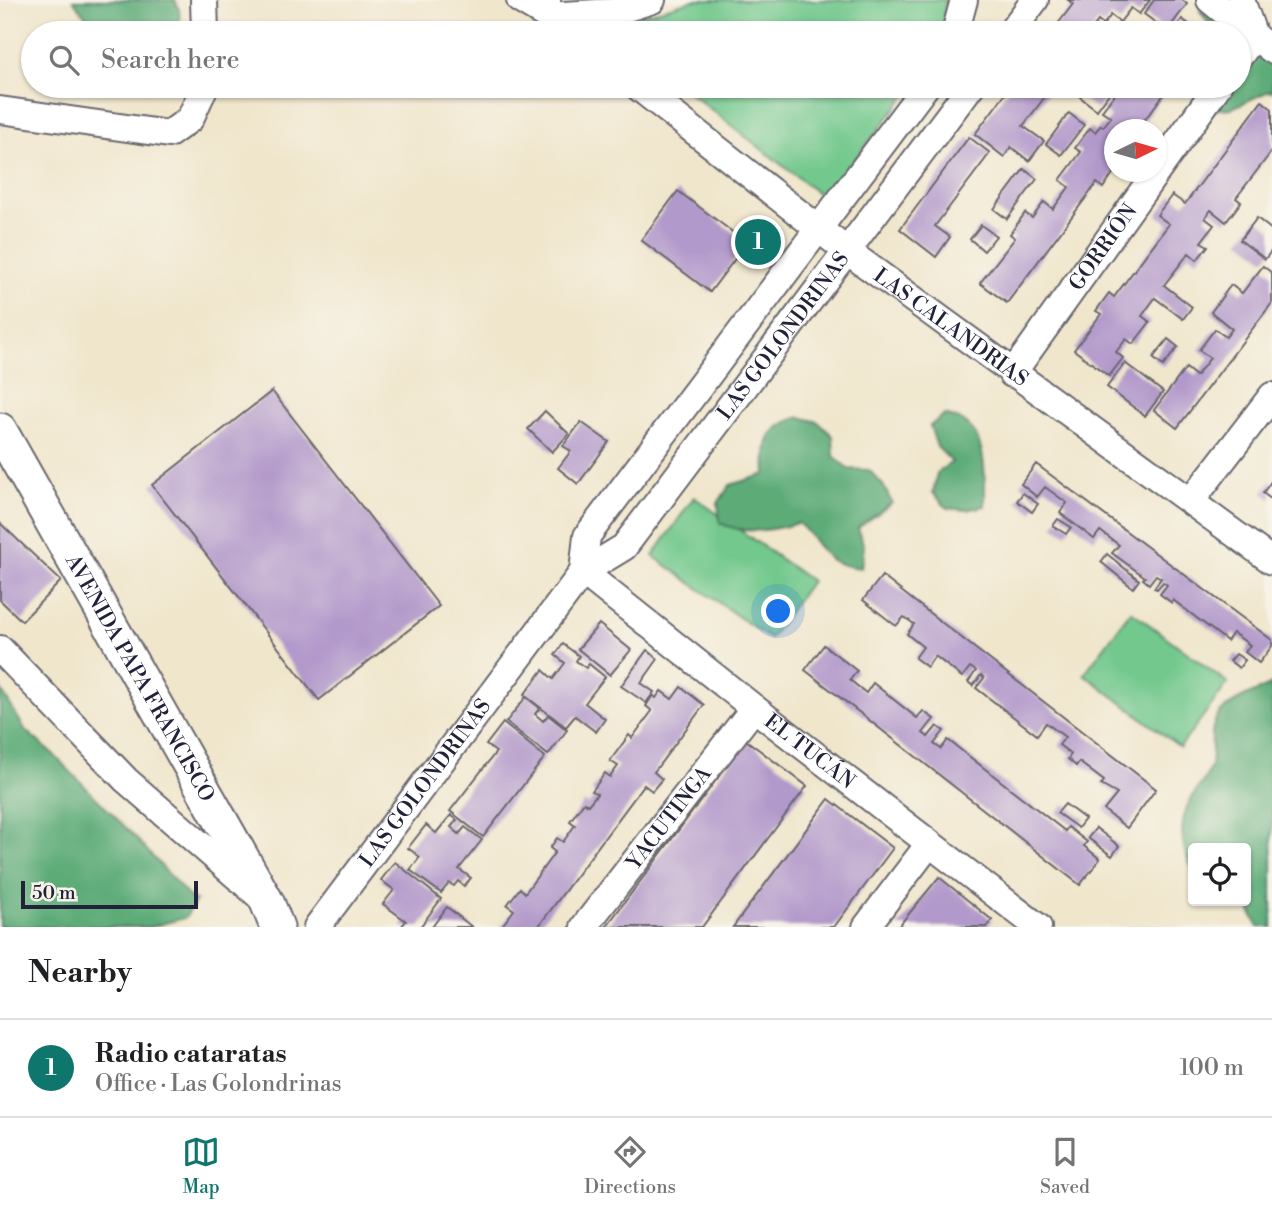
<!DOCTYPE html>
<html lang="en">
<head>
<meta charset="utf-8">
<style>
  body { margin:0; font-family:"Libre Bodoni",serif; background:#f6f6f6; color:#202124 }
  .controls { position:absolute; right:21px; bottom:21px; display:grid; overflow:hidden; border-radius:7px; box-shadow:0 2px 5px #0004 }
  .controls button { width:63px; height:63px; display:grid; place-items:center; padding:0; border:0; border-bottom:2px solid #e0e0e0; background:#fff; color:#202124; font:35px sans-serif }
  .compass { position:absolute; left:1104px; top:119px; width:63px; height:63px; border-radius:50%; background:#fff; box-shadow:0 2px 5px #0004; rotate:85deg }
  .scale { position:absolute; left:21px; bottom:18px; width:177px; box-sizing:border-box; padding-left:7px; border:4px solid #22223b; border-top:0; font-size:19px; line-height:24px; white-space:nowrap; color:#22223b; -webkit-text-stroke:5px #f7f3e8; paint-order:stroke }
  .you { position:absolute; left:779px; top:612px; width:24px; height:24px; margin:-18px; border:5px solid #fff; border-radius:50%; background:#1a73e8; box-shadow:0 0 0 10px #1a73e833 }
  .badge { display:grid; place-items:center; width:46px; height:46px; border-radius:50%; background:#0f766e; color:#fff; font-size:23px; font-weight:700 }
  .pin { position:absolute; translate:-50% -50%; border:4px solid #fff; box-shadow:0 2px 7px #0006 }
  .list { margin:0; padding:0; list-style:none }
  h2 { display:flex; justify-content:space-between; align-items:center; height:91px; margin:0; padding:0 28px; font-size:30px }
  h2 small { font-size:23px; font-weight:400; color:#757577 }
  .list li { display:grid; grid-template-columns:46px 1fr auto; gap:21px; align-items:center; box-sizing:border-box; height:98px; padding:0 28px; border-top:2px solid #e0e0e0 }
  .list b { display:block; font-size:26px; white-space:nowrap }
  .list p { margin:0; font-size:23px; white-space:nowrap; color:#757577 }
  .list em { font-size:23px; font-style:normal; color:#757577 }
  .icon { flex:none; width:38px; height:38px; fill:none; stroke:currentColor; stroke-width:2; stroke-linecap:round; stroke-linejoin:round }
  .map { position:relative; flex:none; width:1272px; height:927px; overflow:hidden }
  .search { position:absolute; background:#fff; box-shadow:0 2px 5px #0004; left:21px; right:21px; top:21px; height:77px; display:flex; align-items:center; gap:18px; box-sizing:border-box; padding:0 24px; border-radius:38px; color:#757577; font-size:26px }
  .sheet { height:189px; background:#fff }
  nav { display:flex; justify-content:space-around; align-items:center; box-sizing:border-box; height:98px; border-top:2px solid #e0e0e0; background:#fff; font-size:19px; color:#757577 }
  nav a { display:grid; justify-items:center; gap:4px }
  nav .on { color:#0f766e }
  .map>svg:first-child { display:block }
  .green { fill:#72c88d; stroke:#4a7564; stroke-width:2 }
  .forest { fill:#5dac78; stroke:#40675a; stroke-width:2 }
  .building { fill:#b299cb }
  .lines { fill:none; stroke-linecap:round; stroke-linejoin:round }
  .minor-casing { stroke:#6a676e; stroke-width:30 }
  .major-casing { stroke:#6a676e; stroke-width:37 }
  .minor { stroke:#fff; stroke-width:26 }
  .major { stroke:#fff; stroke-width:33 }
  .labels { text-anchor:middle; stroke-width:5; stroke-linejoin:round; paint-order:stroke }
  .street-label { font-size:21px; fill:#22223b; stroke:#f7f3e8 }
</style>
</head>
<body>
<div class="map">
<svg width="1272" height="927" viewBox="0 0 1272 927">
  <rect width="100%" height="100%" fill="#f7f3e8"/>
  <filter id="ink" filterUnits="userSpaceOnUse"><feTurbulence type="fractalNoise" baseFrequency=".0143" numOctaves="2"/><feDisplacementMap in="SourceGraphic" scale="14" xChannelSelector="R" yChannelSelector="G"/><feConvolveMatrix kernelMatrix="1 2 1 2 8 2 1 2 1" color-interpolation-filters="sRGB"/></filter>
  <filter id="wash" filterUnits="userSpaceOnUse"><feTurbulence type="fractalNoise" baseFrequency=".00686" numOctaves="4" result="noise"/><feDisplacementMap in="SourceGraphic" scale="28" xChannelSelector="R" yChannelSelector="G"/><feGaussianBlur stdDeviation="1.57" result="paint"/><feColorMatrix in="noise" values="0 0 0 0 0 0 0 0 0 0 0 0 0 0 0 0 0 1.4 0 .05"/><feComposite in="paint" operator="in"/></filter>
  <g filter="url(#wash)">
    <rect width="100%" height="100%" fill="#f0e6cc"/>
    <g class="green">
      <polygon points="694,0 946,0 941,33 622,33 626,20"/>
      <polygon points="681,86 913,86 824,198"/>
      <polygon points="694,497 811,581 770,639 653,556"/>
      <polygon points="1131,611 1228,683 1180,747 1084,674"/>
    </g>
    <g class="forest">
      <polygon points="73,0 175,0 179,9 181,33 98,33"/>
      <polygon points="1200,11 1214,14 1272,39 1272,92 1269,91 1232,108 1211,110 1196,98 1201,86 1239,86 1239,33 1215,33"/>
      <path d="M945 415C950 417 957 418 962 421 988 435 985 482 985 506L966 510 947 508 933 493 937 473 952 462 937 447 930 426Z"/>
      <path d="M800 417 818 422 833 436 834 456 848 469 869 470 883 485 892 503 858 528 864 547 861 568C817 564 826 547 798 523 770 531 746 535 720 523L718 503 730 485 766 474C764 441 767 427 800 417Z"/>
      <path d="M1272 684V927H1258L1246 900V848H1193V869C1180 849 1179 824 1189 802 1196 789 1207 780 1211 765 1214 745 1206 724 1224 709 1237 698 1257 692 1272 684Z"/>
      <polygon points="0,688 26,731 51,752 134,836 190,898 196,901 185,918 150,927 0,927"/>
    </g>
    <g id="blocks">
      <g class="building">
        <polygon points="1068,0 1150,0 1139,14 1131,8 1120,22 1111,15 1103,25 1098,21 1091,30 1095,33 1051,33 1073,4"/>
        <polygon points="1154,0 1182,0 1187,4 1167,31 1144,14"/>
        <polygon points="1182,19 1201,33 1172,33"/>
        <polygon points="1011,86 1053,86 1023,126 1044,141 1029,161 1011,147 1004,157 975,134"/>
        <polygon points="1089,86 1102,86 1110,92 1097,110 1080,97"/>
        <polygon points="1121,86 1128,91 1132,86 1170,86 1137,130 1114,130 1114,160 1112,163 1114,165 1114,172 1103,188 1097,183 1007,303 980,283 1015,238 1010,234 1025,213 1032,218 1044,202 1053,209 1069,187 1060,180 1081,152 1075,148 1090,128 1095,132 1101,125 1103,127 1111,117 1102,111"/>
        <polygon points="1262,101 1272,109 1272,151 1236,198 1241,202 1226,222 1211,210 1205,218 1214,225 1201,242 1208,246 1197,260 1189,253 1164,285 1192,307 1183,319 1155,298 1142,316 1150,322 1133,344 1126,339 1116,352 1123,358 1109,376 1074,350 1101,314 1096,311 1109,293 1114,297 1169,224 1157,215 1172,195 1185,204"/>
        <polygon points="1069,113 1084,125 1061,155 1046,144"/>
        <polygon points="969,137 990,153 935,226 950,237 936,257 900,229"/>
        <polygon points="1024,169 1037,179 1007,219 994,209"/>
        <polygon points="678,191 747,243 710,292 641,240"/>
        <polygon points="1257,218 1272,230 1272,250 1265,259 1240,240"/>
        <polygon points="981,225 996,236 984,251 970,239"/>
        <polygon points="1263,266 1272,273 1272,303 1177,428 1154,410 1186,368 1196,376 1210,358 1199,350 1215,329 1226,337 1232,329 1211,312 1231,285 1242,293"/>
        <polygon points="1168,339 1178,347 1163,366 1153,358"/>
        <polygon points="1125,363 1163,392 1145,416 1107,387"/>
        <polygon points="272,391 439,606 319,700 152,485"/>
        <polygon points="545,411 569,434 552,452 528,429"/>
        <polygon points="581,422 609,442 578,484 558,468 571,451 563,446"/>
        <polygon points="1036,464 1272,640 1272,646 1259,663 1245,652 1250,645 1233,633 1227,641 1173,600 1172,603 1160,594 1167,585 1163,582 1157,589 1154,588 1161,578 1156,575 1149,584 1143,579 1145,577 1112,553 1119,545 1100,531 1094,539 1060,513 1067,503 1045,487 1037,497 1021,484"/>
        <polygon points="1272,480 1272,500 1263,493"/>
        <polygon points="1023,493 1038,504 1032,512 1017,501"/>
        <polygon points="1058,519 1071,527 1066,534 1053,526"/>
        <polygon points="0,523 61,581 22,621 0,600"/>
        <polygon points="1107,554 1139,580 1133,588 1101,562"/>
        <polygon points="882,576 1156,789 1127,828 1104,810 1117,794 1101,785 1104,781 1079,762 1076,766 1068,759 1071,754 1059,745 1065,737 1046,723 1037,735 976,688 984,678 981,675 973,686 968,682 976,671 970,667 962,677 935,656 927,667 915,658 923,647 907,634 914,624 904,617 896,626 863,600"/>
        <polygon points="599,624 631,650 610,675 578,649"/>
        <polygon points="563,644 579,656 576,661 586,668 589,664 605,677 585,703 605,719 596,732 575,716 566,727 524,695 543,670 553,679 565,663 555,655"/>
        <polygon points="824,645 857,671 850,680 866,693 873,683 917,718 923,711 934,719 923,733 928,737 937,726 944,731 934,744 941,749 948,740 1065,831 1068,827 1087,842 1084,846 1100,859 1080,885 805,670"/>
        <polygon points="647,650 658,659 641,683 654,692 646,703 621,686"/>
        <polygon points="1236,654 1245,660 1239,668 1230,661"/>
        <polygon points="681,687 704,705 654,772 662,779 652,791 644,785 538,927 501,927 514,910 507,905 520,888 525,893 555,852 550,848 557,838 563,842 575,825 570,821 584,802 588,805 597,794 592,791 605,773 610,777 618,766 610,761 629,735 632,738 652,711 646,706 653,695 656,698 661,691 672,699"/>
        <polygon points="526,697 540,708 535,714 543,721 548,715 567,730 548,755 506,722"/>
        <polygon points="503,723 545,757 483,837 450,811 496,752 486,745"/>
        <polygon points="746,740 807,786 702,927 606,927"/>
        <polygon points="829,799 893,848 834,927 733,927"/>
        <polygon points="1065,804 1085,819 1078,828 1057,813"/>
        <polygon points="451,815 457,820 451,827 459,834 465,827 482,840 459,869 471,878 464,886 458,881 454,886 449,883 441,893 410,870 420,857 408,848 426,825 436,833"/>
        <polygon points="1096,828 1119,846 1112,856 1088,838"/>
        <polygon points="395,862 441,899 420,927 401,927 406,921 383,904 394,890 381,880"/>
        <polygon points="939,877 992,920 987,927 898,927"/>
        <polygon points="447,907 472,927 432,927"/>
      </g>
    </g>
  </g>
  <g filter="url(#ink)">
    <use href="#blocks" fill-opacity="0" stroke="#6a676e" stroke-width="2"/>
    <g class="lines">
      <g class="minor-casing">
        <g id="minor">
          <polyline points="204,0 205,33"/>
          <polyline points="520,0 547,16 569,33"/>
          <polyline points="547,0 547,16 614,12 652,0"/>
          <polyline points="1210,0 1254,36 1239,57"/>
          <polyline points="1241,0 1254,36 1272,50"/>
          <polyline points="955,33 964,0"/>
          <polyline points="1010,33 1035,0"/>
          <path id="s1" d="M637 86 847 251 1272 561"/>
          <polyline points="0,110 169,134 190,119 205,86"/>
          <path id="s2" d="M1012 374 1218 86"/>
          <polyline points="1191,501 1272,396"/>
          <polyline points="583,572 587,536 926,86"/>
          <path id="s3" d="M583 572 754 708 1038 927"/>
          <polyline points="0,649 126,780 257,894"/>
          <path id="s4" d="M317 927 583 572 624 547 971 86"/>
          <path id="s5" d="M584 927 754 708"/>
          <polyline points="866,927 929,844"/>
        </g>
      </g>
      <g class="major-casing">
        <g id="major">
          <path id="s6" d="M0 430 267 902 277 927"/>
        </g>
      </g>
      <use href="#minor" class="minor"/>
      <use href="#major" class="major"/>
    </g>
  </g>
  <g class="labels">
    <g class="street-label">
      <text dy="7" stroke="none"><textPath href="#s2" startOffset="156">GORRIÓN</textPath></text>
      <text dy="7" stroke="none"><textPath href="#s1" startOffset="396">LAS CALANDRIAS</textPath></text>
      <text dy="7" stroke="none"><textPath href="#s4" startOffset="756">LAS GOLONDRINAS</textPath></text>
      <text dy="7" stroke="none"><textPath href="#s6" startOffset="285">AVENIDA PAPA FRANCISCO</textPath></text>
      <text dy="7" stroke="none"><textPath href="#s3" startOffset="289">EL TUCÁN</textPath></text>
      <text dy="7" stroke="none"><textPath href="#s4" startOffset="180">LAS GOLONDRINAS</textPath></text>
      <text dy="7" stroke="none"><textPath href="#s5" startOffset="138">YACUTINGA</textPath></text>
    </g>
  </g>
</svg>
<div class="controls">
<button><svg class="icon" aria-label="locate" viewBox="0 0 24 24"><circle cx="12" cy="12" r="6"/><path d="M12 2v4M12 18v4M2 12h4M18 12h4"/></svg></button>
</div>
<svg class="compass" viewBox="-18 -18 36 36"><path d="M0-13l5 13h-10z" fill="#e53935"/><path d="M0 13l5-13h-10z" fill="#757577"/></svg>
<div class="scale">50 m</div>
<div class="you"></div>
<div class="pin badge" style="left:758px;top:242px">1</div>
<div class="search"><svg class="icon" aria-label="search" viewBox="0 0 24 24"><circle cx="10" cy="10" r="6"/><path d="M15 15l6 6"/></svg>Search here</div>
</div>
<section class="sheet">
<h2>Nearby<small></small></h2>
<ul class="list">
<li><span class="badge">1</span><div><b>Radio cataratas</b><p>Office · Las Golondrinas</p></div><em>100 m</em></li>
</ul>
</section>
<nav>
<a class="on"><svg class="icon" aria-label="map" viewBox="0 0 24 24"><path d="M3 6l6-2 6 2 6-2v14l-6 2-6-2-6 2zM9 4v14M15 6v14"/></svg>Map</a>
<a><svg class="icon" aria-label="directions" viewBox="0 0 24 24"><path d="M12 3l9 9-9 9-9-9zM9 14v-3h6M13 9l2 2-2 2"/></svg>Directions</a>
<a><svg class="icon" aria-label="saved" viewBox="0 0 24 24"><path d="M7 4h10v16l-5-4-5 4z"/></svg>Saved</a>
</nav>
</body>
</html>
